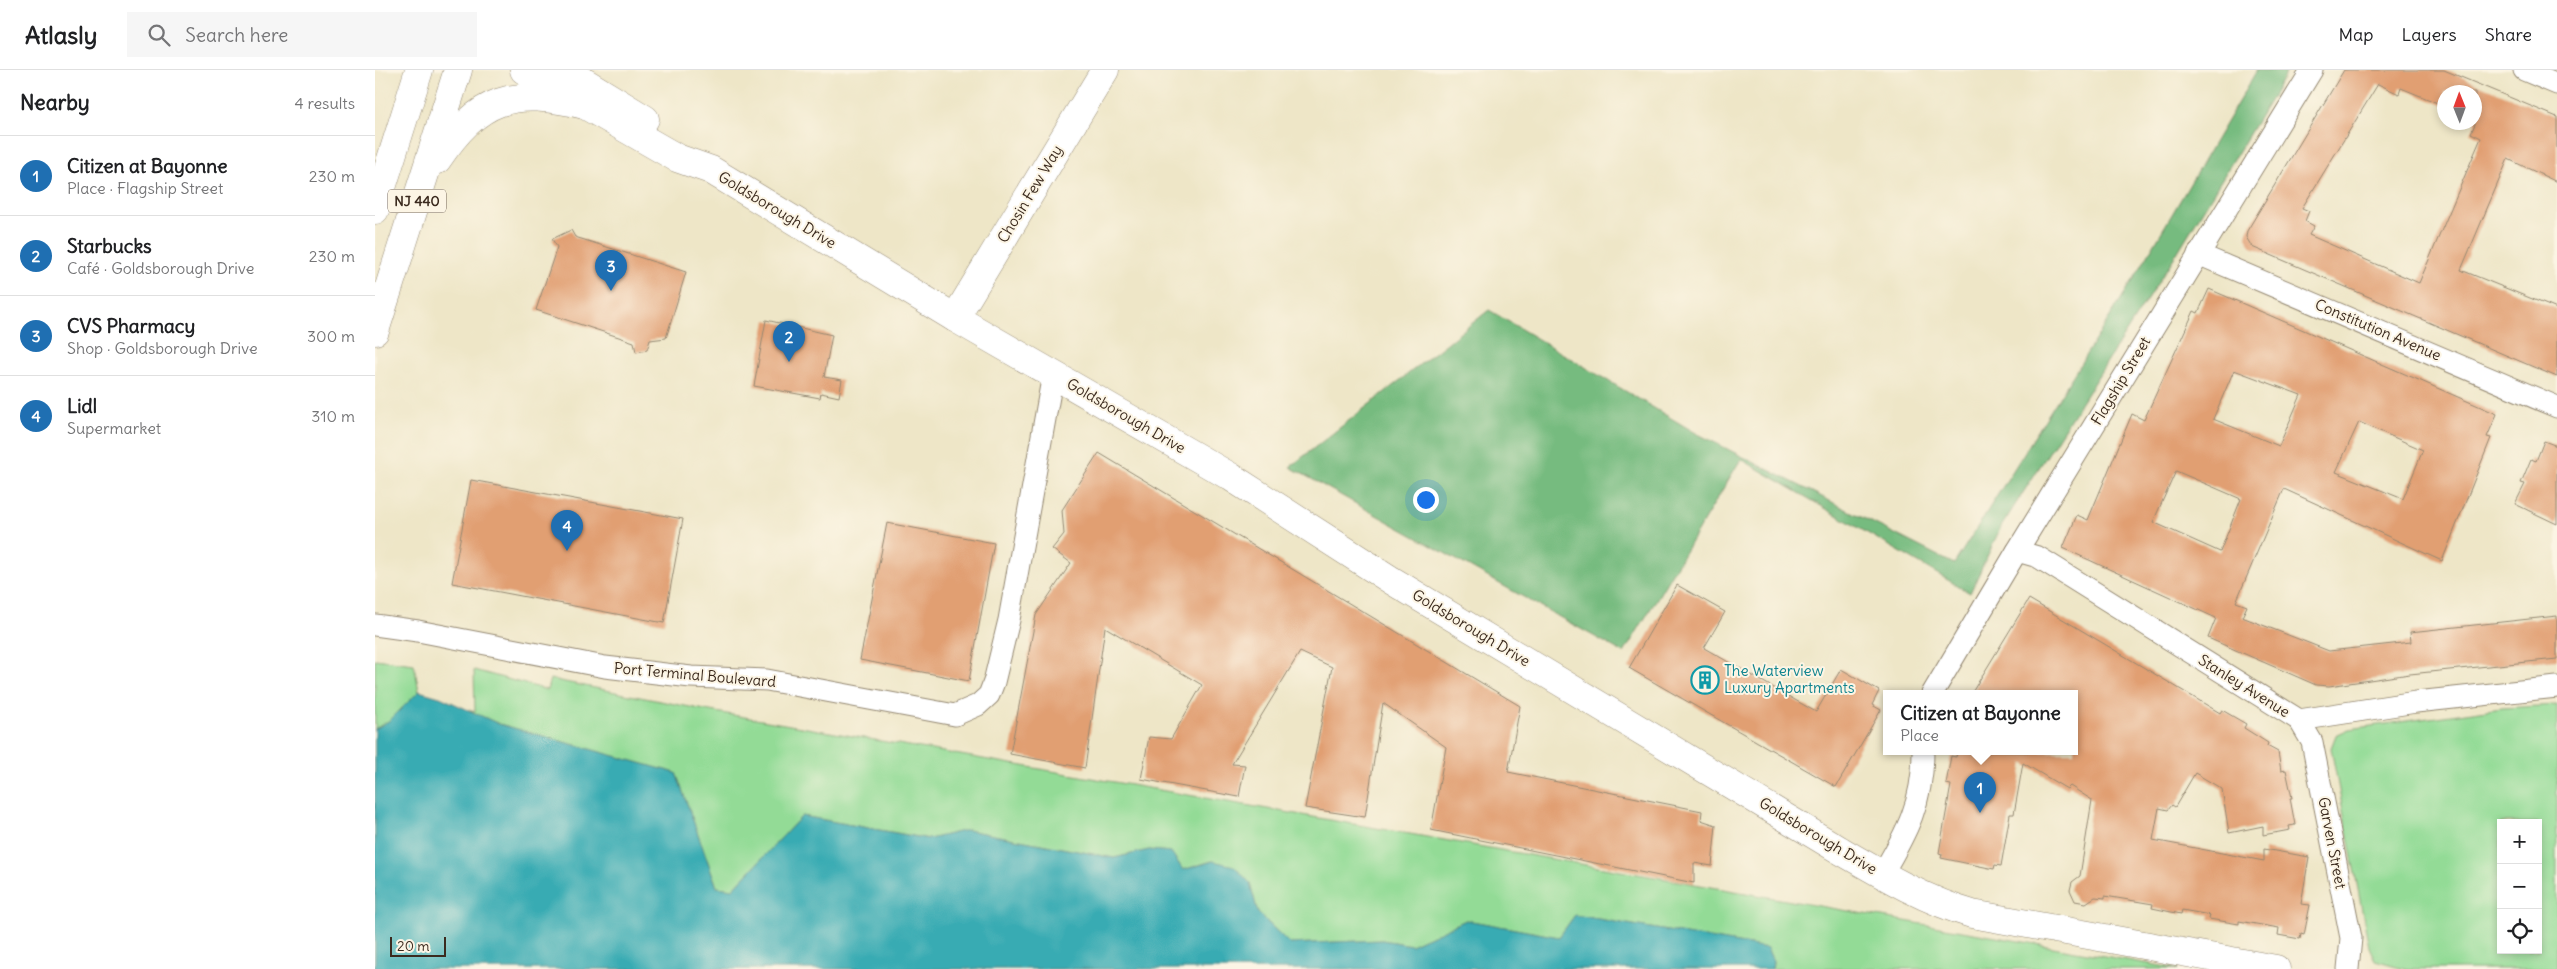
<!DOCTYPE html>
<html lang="en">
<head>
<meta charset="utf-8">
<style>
  body { margin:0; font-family:Delius,sans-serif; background:#f6f6f6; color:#202124 }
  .controls { position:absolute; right:15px; bottom:15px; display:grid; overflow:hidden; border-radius:0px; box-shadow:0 2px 8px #0003 }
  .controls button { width:45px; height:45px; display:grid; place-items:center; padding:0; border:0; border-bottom:1px solid #e0e0e0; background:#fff; color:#202124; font:25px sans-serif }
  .compass { position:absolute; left:2062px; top:15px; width:45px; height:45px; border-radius:50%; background:#fff; box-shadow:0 2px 8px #0003; rotate:359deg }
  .scale { position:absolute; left:15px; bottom:12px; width:56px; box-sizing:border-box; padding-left:5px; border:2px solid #3b2a1e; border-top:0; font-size:14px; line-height:18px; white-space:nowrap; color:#3b2a1e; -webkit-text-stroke:4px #fcf5e5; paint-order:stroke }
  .you { position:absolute; left:1050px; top:429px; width:18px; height:18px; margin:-12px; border:4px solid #fff; border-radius:50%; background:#1a73e8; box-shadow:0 0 0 8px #1a73e833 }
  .badge { display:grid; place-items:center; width:32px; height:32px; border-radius:50%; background:#1f6fb2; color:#fff; font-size:16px; font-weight:700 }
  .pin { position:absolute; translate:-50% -41px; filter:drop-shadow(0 1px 2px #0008) }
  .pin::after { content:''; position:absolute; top:26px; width:18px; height:15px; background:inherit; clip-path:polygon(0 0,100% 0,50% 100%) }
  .popup { position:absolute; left:1508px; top:620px; width:195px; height:65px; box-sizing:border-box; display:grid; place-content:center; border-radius:0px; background:#fff; filter:drop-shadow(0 1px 4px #0005); font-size:16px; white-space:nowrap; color:#757577 }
  .popup b { font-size:19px; color:#202124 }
  .popup::after { content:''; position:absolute; left:50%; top:100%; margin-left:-10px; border:10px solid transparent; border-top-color:#fff }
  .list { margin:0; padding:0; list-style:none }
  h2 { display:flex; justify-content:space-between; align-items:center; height:65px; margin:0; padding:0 20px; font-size:21px }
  h2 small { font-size:16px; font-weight:400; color:#757577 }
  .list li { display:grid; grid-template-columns:32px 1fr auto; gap:15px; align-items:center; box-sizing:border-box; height:80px; padding:0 20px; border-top:1px solid #e0e0e0 }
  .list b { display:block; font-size:19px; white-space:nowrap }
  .list p { margin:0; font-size:16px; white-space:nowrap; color:#757577 }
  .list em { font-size:16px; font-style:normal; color:#757577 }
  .icon { flex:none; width:28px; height:28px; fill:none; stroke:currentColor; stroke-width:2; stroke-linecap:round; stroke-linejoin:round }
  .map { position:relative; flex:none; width:2182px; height:899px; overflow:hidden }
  header { display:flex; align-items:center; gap:30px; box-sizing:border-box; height:70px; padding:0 25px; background:#fff; border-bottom:1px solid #e0e0e0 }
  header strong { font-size:24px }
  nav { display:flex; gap:28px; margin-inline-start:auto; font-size:18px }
  .search { width:350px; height:45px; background:#f6f6f6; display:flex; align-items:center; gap:12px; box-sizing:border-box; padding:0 18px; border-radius:0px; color:#757577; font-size:19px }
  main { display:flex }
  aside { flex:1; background:#fff }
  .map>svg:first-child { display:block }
  .green { fill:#93db96; stroke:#67825a; fill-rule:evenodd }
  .forest { fill:#76bb7f; stroke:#58724e }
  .water { fill:#39abb3; stroke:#3a6a68 }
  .building { fill:#e19f72; fill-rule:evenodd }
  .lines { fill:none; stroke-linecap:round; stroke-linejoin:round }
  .street-casing { stroke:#948872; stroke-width:23 }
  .secondary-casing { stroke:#948872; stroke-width:29 }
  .highway-casing { stroke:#948872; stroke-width:29 }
  .street { stroke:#fff; stroke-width:21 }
  .secondary { stroke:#fff; stroke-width:28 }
  .highway { stroke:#fff; stroke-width:28 }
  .labels { text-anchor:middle; stroke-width:4; stroke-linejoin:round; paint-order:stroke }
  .shield { fill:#fcf5e5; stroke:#75675a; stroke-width:1 }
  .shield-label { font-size:14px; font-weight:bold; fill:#3b2a1e }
  .street-label { font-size:15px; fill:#3b2a1e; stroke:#fcf5e5 }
  .culture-label { font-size:15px; fill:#0d838f; stroke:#fcf5e5; text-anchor:start }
</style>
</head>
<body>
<header>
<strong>Atlasly</strong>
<div class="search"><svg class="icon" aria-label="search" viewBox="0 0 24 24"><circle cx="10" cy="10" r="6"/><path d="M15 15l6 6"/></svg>Search here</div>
<nav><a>Map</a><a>Layers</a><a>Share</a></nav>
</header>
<main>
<aside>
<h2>Nearby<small>4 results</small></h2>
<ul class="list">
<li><span class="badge">1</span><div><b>Citizen at Bayonne</b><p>Place · Flagship Street</p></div><em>230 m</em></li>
<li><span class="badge">2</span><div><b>Starbucks</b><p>Café · Goldsborough Drive</p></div><em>230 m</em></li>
<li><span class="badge">3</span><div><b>CVS Pharmacy</b><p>Shop · Goldsborough Drive</p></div><em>300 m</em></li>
<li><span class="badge">4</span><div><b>Lidl</b><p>Supermarket</p></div><em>310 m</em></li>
</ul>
</aside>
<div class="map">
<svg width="2182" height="899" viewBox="0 0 2182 899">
  <rect width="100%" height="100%" fill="#fcf5e5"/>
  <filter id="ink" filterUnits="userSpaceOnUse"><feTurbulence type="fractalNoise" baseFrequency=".02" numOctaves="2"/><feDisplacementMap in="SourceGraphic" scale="10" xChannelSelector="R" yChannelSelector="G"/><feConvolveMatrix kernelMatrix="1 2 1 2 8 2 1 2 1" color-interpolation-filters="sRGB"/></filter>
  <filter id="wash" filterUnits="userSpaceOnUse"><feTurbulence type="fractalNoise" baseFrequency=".0096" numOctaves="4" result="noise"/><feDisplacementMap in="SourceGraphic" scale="20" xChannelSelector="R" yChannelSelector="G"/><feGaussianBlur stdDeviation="1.12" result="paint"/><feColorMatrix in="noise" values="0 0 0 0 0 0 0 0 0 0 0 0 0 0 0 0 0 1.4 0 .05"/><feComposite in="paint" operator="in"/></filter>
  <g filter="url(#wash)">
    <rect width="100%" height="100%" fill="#eee6c7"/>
    <g class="green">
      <polygon points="0,589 39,594 44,621 15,650 0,659"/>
      <polygon points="99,600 172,620 175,609 335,641 1803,899 1397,899 1398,891 1392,878 1200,845 1184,867 1091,850 1036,875 1007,870 915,874 883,843 875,813 837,791 808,800 796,782 774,780 739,788 592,760 555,769 427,746 358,819 342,817 301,703 124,654 93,640 100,641"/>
      <path d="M2182 635V899H2032L2000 890 1994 877 1956 678 1961 665 1974 659 2127 638ZM2126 753H2163V880H2126Z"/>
    </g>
    <polygon class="forest" points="1882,0 1913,0 1802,183 1626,457 1595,523 1366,389 1249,583 915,397 1114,240 1321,363 1579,494 1760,207"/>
    <polygon class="water" points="44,621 65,627 124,654 301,703 342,817 358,819 427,746 554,769 592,760 739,788 774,780 796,782 808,800 838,791 859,796 875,813 883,843 915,874 1007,870 1036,875 1091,850 1184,867 1200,845 1392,878 1398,891 1397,899 0,899 0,659 15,650"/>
    <g id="blocks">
      <g class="building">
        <path d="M1969 0H2069L2182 47V112L2133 89 2086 200 2182 239V307L1877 177 1871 167 1872 161ZM2003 14 2024 24 2026 18 2070 36V22H2100V54L2096 63 2106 68 2044 213 1934 165 1939 156 1930 151 1934 141 1927 138Z"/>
        <polygon points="196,160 200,167 311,202 291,268 275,270 272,280 261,282 259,272 161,240 182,177 177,169"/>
        <path d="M1834 219 2122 344 2112 367 2116 368 2067 491 1909 419 1861 532 1872 536 1867 547 1954 581 2036 572 2035 562 2182 546V589L2035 604 1954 616 1941 615 1833 568 1841 548 1688 478 1702 445 1713 450 1757 344 1769 350 1819 241 1823 243ZM1859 300 1926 325 1904 376 1838 349ZM1984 352 2048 380 2028 429 1961 402ZM1801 401 1866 429 1845 482 1778 452Z"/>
        <polygon points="391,250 457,265 449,307 467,310 464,327 446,323 445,328 379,316"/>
        <polygon points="2169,371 2182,376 2182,454 2140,434 2150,414 2146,413 2156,389 2161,391"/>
        <polygon points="724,383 1145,636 1133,702 1327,741 1326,750 1341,755 1337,796 1319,793 1319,813 1056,760 1071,677 1008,633 990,747 930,738 957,597 925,582 857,694 870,695 864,727 766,709 774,667 796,669 827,615 730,557 710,698 635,684 661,545 696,493 677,479 689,464 687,440"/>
        <polygon points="96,410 308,449 289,553 77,513"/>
        <polygon points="512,453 619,473 594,611 485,590"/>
        <polygon points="1302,515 1350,542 1329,578 1441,642 1466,599 1504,621 1497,635 1506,640 1461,717 1254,598"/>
        <polygon points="1654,529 1845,643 1847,640 1871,654 1869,658 1893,673 1892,676 1903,682 1906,701 1911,700 1917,728 1915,728 1920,755 1914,756 1915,760 1888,765 1888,756 1854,763 1847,719 1820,703 1800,737 1797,735 1793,740 1784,738 1778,770 1889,791 1889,779 1934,787 1926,834 1935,835 1929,865 1926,864 1925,869 1903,865 1904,858 1864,851 1864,854 1834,849 1835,845 1807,840 1806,844 1777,838 1778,834 1730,826 1730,828 1720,827 1711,833 1700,831 1695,820 1697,812 1705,806 1717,730 1695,716 1692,719 1648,693 1639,744 1635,744 1626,796 1620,795 1619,799 1566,788 1567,784 1564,783 1576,715 1571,714 1576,686 1581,687 1582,682 1699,682 1699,624 1596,624"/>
      </g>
    </g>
  </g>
  <g filter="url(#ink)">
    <use href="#blocks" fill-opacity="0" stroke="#948872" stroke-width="1"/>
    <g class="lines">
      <g class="street-casing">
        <g id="street">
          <polyline points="2149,0 2182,14"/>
          <polyline points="1823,184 2182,337"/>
          <polyline points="1642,481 1663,487 1924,650 1937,672 1976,868 1973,899"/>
          <polyline points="0,555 43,561 230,597 316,607 392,610 580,645 603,635 614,625 619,612 634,550 678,304"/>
          <polyline points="1557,624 1642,481 1937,0"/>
          <polyline points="1924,650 2041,632 2182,617"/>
          <path d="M1507 804C1532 762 1548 732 1548 682"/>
        </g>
      </g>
      <g class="secondary-casing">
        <g id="secondary">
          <path d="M149 0 302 88 336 100 580 248 856 407 1016 510 1463 779C1506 804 1549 830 1597 844L1901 899"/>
          <polyline points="190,0 270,49"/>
          <polyline points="580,248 730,0"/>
        </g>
      </g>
      <g class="highway-casing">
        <g id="highway">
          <polyline points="197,0 205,9"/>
          <path d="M62 90C105 27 136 18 210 35"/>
          <polyline points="0,140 44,0"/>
          <polyline points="0,261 83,0"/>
        </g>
      </g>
      <use href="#street" class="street"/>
      <use href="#secondary" class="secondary"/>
      <use href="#highway" class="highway"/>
    </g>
  </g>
  <defs>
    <g id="building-ring" transform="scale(1.4375)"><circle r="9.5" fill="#fcf5e5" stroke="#0f9aa8" stroke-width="1.5"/><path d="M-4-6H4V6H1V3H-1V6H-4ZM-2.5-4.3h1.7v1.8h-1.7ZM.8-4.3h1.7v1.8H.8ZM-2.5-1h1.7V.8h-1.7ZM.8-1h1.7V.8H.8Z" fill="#0f9aa8"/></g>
  </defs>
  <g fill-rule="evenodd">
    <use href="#building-ring" x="1330" y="610"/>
  </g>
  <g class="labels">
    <rect class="shield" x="13" y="119.5" width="58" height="23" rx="4"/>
    <g class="shield-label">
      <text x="42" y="136">NJ 440</text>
    </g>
    <g class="street-label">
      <text transform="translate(655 124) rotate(-59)" y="5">Chosin Few Way</text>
      <text transform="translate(402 140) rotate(31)" y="5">Goldsborough Drive</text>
      <text transform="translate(2003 260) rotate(23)" y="5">Constitution Avenue</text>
      <text transform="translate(1746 311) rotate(-59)" y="5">Flagship Street</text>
      <text transform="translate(751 346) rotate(30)" y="5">Goldsborough Drive</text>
      <text transform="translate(1096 558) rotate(31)" y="5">Goldsborough Drive</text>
      <text transform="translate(320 605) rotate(5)" y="5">Port Terminal Boulevard</text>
      <text transform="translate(1869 616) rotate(32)" y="5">Stanley Avenue</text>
      <text transform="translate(1443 766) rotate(31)" y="5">Goldsborough Drive</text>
      <text transform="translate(1957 773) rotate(79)" y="5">Garven Street</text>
    </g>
    <g class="culture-label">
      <text x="1349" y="606">The Waterview<tspan x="1349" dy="17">Luxury Apartments</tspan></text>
    </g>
  </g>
</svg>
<div class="controls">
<button>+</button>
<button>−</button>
<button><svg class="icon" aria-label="locate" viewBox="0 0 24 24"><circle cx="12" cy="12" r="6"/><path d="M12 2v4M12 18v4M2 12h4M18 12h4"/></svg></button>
</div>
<svg class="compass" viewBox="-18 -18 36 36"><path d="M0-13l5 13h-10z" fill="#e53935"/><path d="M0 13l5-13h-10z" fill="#757577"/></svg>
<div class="scale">20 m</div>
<div class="you"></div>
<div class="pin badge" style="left:1605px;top:743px">1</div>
<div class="popup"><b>Citizen at Bayonne</b>Place</div>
<div class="pin badge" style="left:414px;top:292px">2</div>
<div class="pin badge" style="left:236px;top:221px">3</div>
<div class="pin badge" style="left:192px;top:481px">4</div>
</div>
</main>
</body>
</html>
